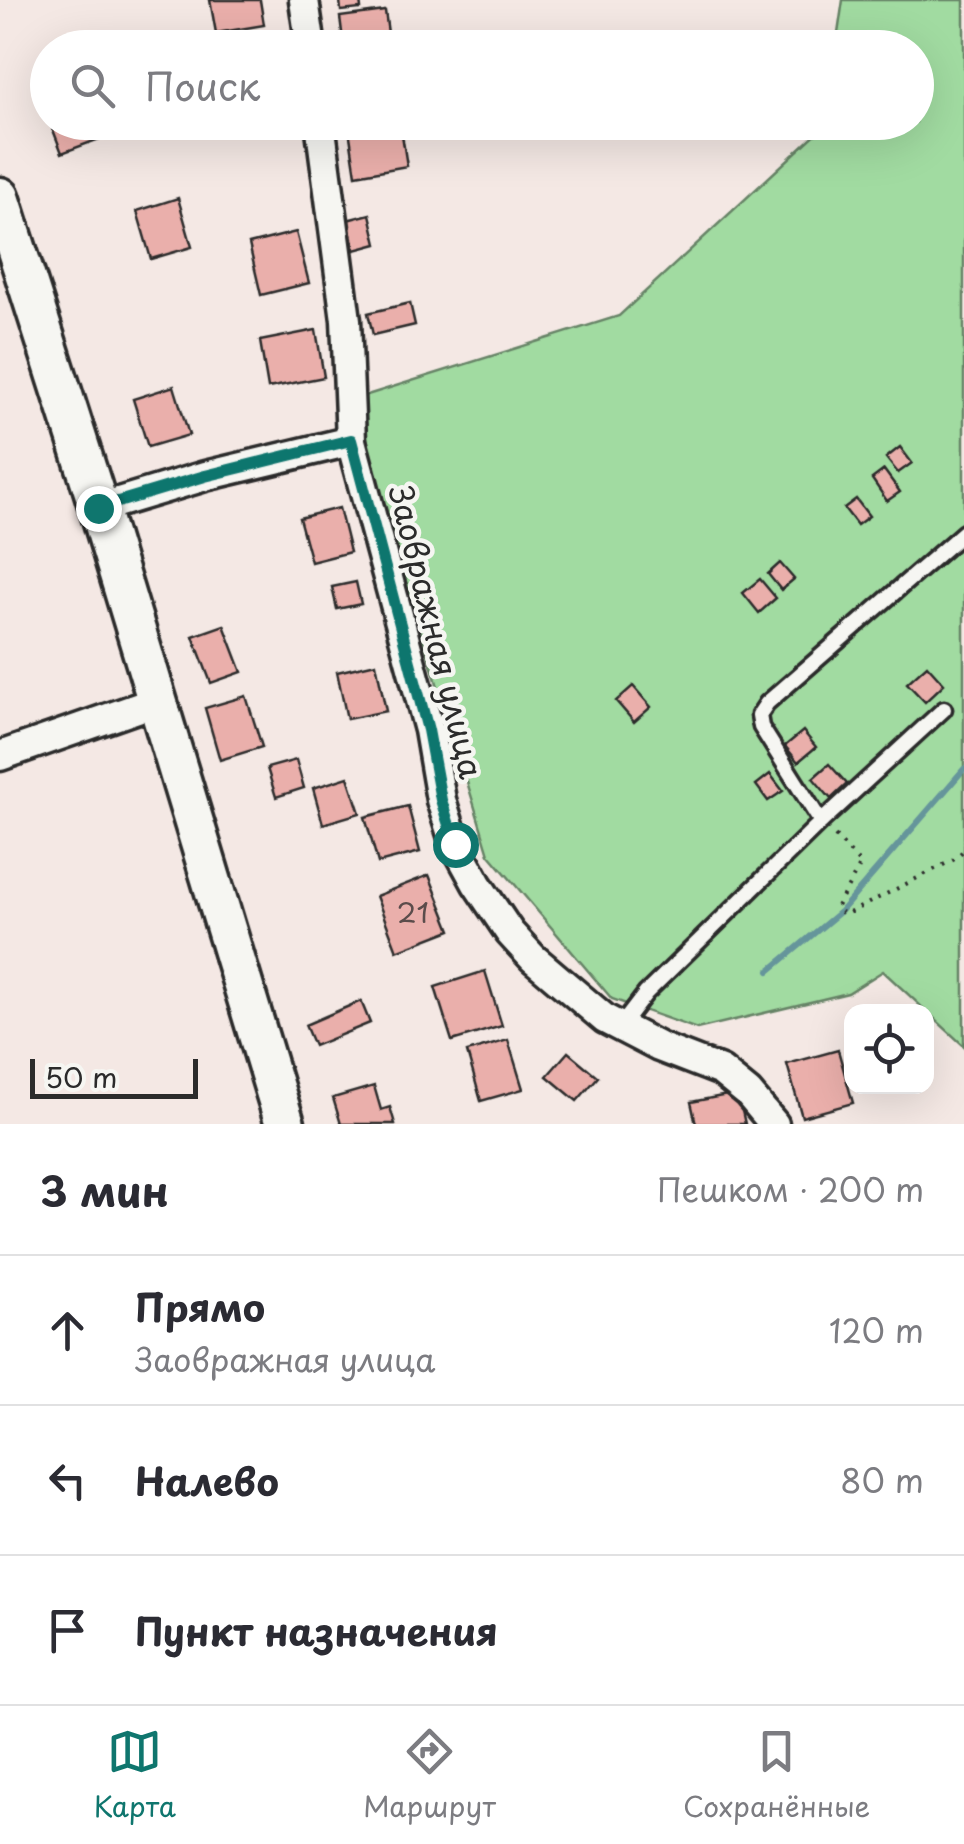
<!DOCTYPE html>
<html lang="ru">
<head>
<meta charset="utf-8">
<style>
  body { margin:0; font-family:"Playpen Sans",sans-serif; background:#f7f7f7; color:#2b2b33 }
  .controls { position:absolute; right:30px; bottom:30px; display:grid; overflow:hidden; border-radius:20px; box-shadow:0 10px 40px #0002 }
  .controls button { width:90px; height:90px; display:grid; place-items:center; padding:0; border:0; border-bottom:2px solid #e1e1e2; background:#fff; color:#2b2b33; font:50px sans-serif }
  .scale { position:absolute; left:30px; bottom:25px; width:168px; box-sizing:border-box; padding-left:10px; border:5px solid #2b2b2b; border-top:0; font-size:28px; line-height:35px; white-space:nowrap; color:#2b2b2b; -webkit-text-stroke:8px #f6f6f2; paint-order:stroke }
  .stop { position:absolute; width:30px; height:30px; margin:-22px; border:8px solid #0f766e; border-radius:50%; background:#fff }
  .stop.end { background:#0f766e; border-color:#fff; box-shadow:0 2px 10px #0008 }
  .list { margin:0; padding:0; list-style:none }
  h2 { display:flex; justify-content:space-between; align-items:center; height:130px; margin:0; padding:0 40px; font-size:42px }
  h2 small { font-size:32px; font-weight:400; color:#7c7c81 }
  .list li { display:grid; grid-template-columns:65px 1fr auto; gap:30px; align-items:center; box-sizing:border-box; height:150px; padding:0 40px; border-top:2px solid #e1e1e2 }
  .list b { display:block; font-size:38px; white-space:nowrap }
  .list p { margin:0; font-size:32px; white-space:nowrap; color:#7c7c81 }
  .list em { font-size:32px; font-style:normal; color:#7c7c81 }
  .icon { flex:none; width:55px; height:55px; fill:none; stroke:currentColor; stroke-width:2; stroke-linecap:round; stroke-linejoin:round }
  .map { position:relative; flex:none; width:964px; height:1124px; overflow:hidden }
  .search { position:absolute; background:#fff; box-shadow:0 10px 40px #0002; left:30px; right:30px; top:30px; height:110px; display:flex; align-items:center; gap:25px; box-sizing:border-box; padding:0 35px; border-radius:55px; color:#7c7c81; font-size:38px }
  .sheet { height:580px; background:#fff }
  nav { display:flex; justify-content:space-around; align-items:center; box-sizing:border-box; height:140px; border-top:2px solid #e1e1e2; background:#fff; font-size:28px; color:#7c7c81 }
  nav a { display:grid; justify-items:center; gap:5px }
  nav .on { color:#0f766e }
  .map>svg:first-child { display:block }
  .green { fill:#a1dba1; stroke:#668366; stroke-width:2.5 }
  .lines { fill:none; stroke-linecap:round; stroke-linejoin:round }
  .stream { stroke:#65959b; stroke-width:6 }
  .building { fill:#eaafab; stroke:#2b2b2b; stroke-width:2.5 }
  .lane-casing { stroke:#2b2b2b; stroke-width:21 }
  .street-casing { stroke:#2b2b2b; stroke-width:35 }
  .secondary-casing { stroke:#2b2b2b; stroke-width:45 }
  .path { stroke:#2b2b2b; stroke-width:4; stroke-dasharray:2.5 8; stroke-linecap:butt }
  .lane { stroke:#f6f6f2; stroke-width:14 }
  .street { stroke:#f6f6f2; stroke-width:28 }
  .secondary { stroke:#f6f6f2; stroke-width:38 }
  .route { stroke:#0f766e; stroke-width:12 }
  .labels { text-anchor:middle; stroke-width:9; stroke-linejoin:round; paint-order:stroke }
  .number-label { font-size:28px; fill:#5b4c4b }
  .street-label { font-size:32px; fill:#2b2b2b; stroke:#f6f6f2 }
</style>
</head>
<body>
<div class="map">
<svg width="964" height="1124" viewBox="0 0 964 1124">
  <rect width="100%" height="100%" fill="#f4e8e4"/>
  <filter id="ink" filterUnits="userSpaceOnUse"><feTurbulence type="fractalNoise" baseFrequency=".01" numOctaves="2"/><feDisplacementMap in="SourceGraphic" scale="20" xChannelSelector="R" yChannelSelector="G"/><feConvolveMatrix kernelMatrix="1 2 1 2 8 2 1 2 1" color-interpolation-filters="sRGB"/></filter>
  <g filter="url(#ink)">
    <polygon class="green" points="843,0 964,0 964,1046 883,971 848,993 697,1029 612,999 489,854 362,437 364,396 619,316 822,128 824,123 916,122 916,48 836,47"/>
    <g class="lines">
      <polyline class="stream" points="769,971 841,911 964,769"/>
    </g>
    <g class="building">
      <polygon points="210,0 260,0 264,25 216,33"/>
      <polygon points="340,0 360,0 361,9 341,11"/>
      <polygon points="385,11 390,48 344,48 340,17"/>
      <polygon points="260,39 262,48 218,48"/>
      <polygon points="50,122 96,122 102,138 62,153"/>
      <polygon points="400,122 407,166 356,175 348,123"/>
      <polygon points="178,198 192,247 151,259 137,211"/>
      <polygon points="370,214 377,244 355,250 347,220"/>
      <polygon points="296,232 309,283 261,295 249,244"/>
      <polygon points="410,303 415,325 373,335 368,313"/>
      <polygon points="316,330 324,377 268,388 260,341"/>
      <polygon points="174,386 189,435 148,447 133,399"/>
      <polygon points="900,447 912,463 898,473 886,458"/>
      <polygon points="884,470 900,492 887,501 872,479"/>
      <polygon points="856,499 869,516 857,525 844,508"/>
      <polygon points="339,508 350,552 311,562 299,518"/>
      <polygon points="780,563 794,579 781,590 768,574"/>
      <polygon points="760,579 776,598 759,613 743,593"/>
      <polygon points="356,582 361,604 337,609 332,587"/>
      <polygon points="224,625 242,672 211,683 193,636"/>
      <polygon points="376,663 386,711 347,719 337,672"/>
      <polygon points="927,665 944,684 925,702 907,683"/>
      <polygon points="633,686 651,707 634,722 616,701"/>
      <polygon points="246,696 262,747 220,760 205,708"/>
      <polygon points="803,731 816,747 798,762 785,746"/>
      <polygon points="296,760 304,788 276,797 267,768"/>
      <polygon points="829,764 847,784 831,799 813,778"/>
      <polygon points="770,774 783,791 768,801 756,785"/>
      <polygon points="348,777 360,813 323,824 313,788"/>
      <polygon points="408,806 420,852 378,863 365,817"/>
      <polygon points="429,875 451,930 397,951 376,896"/>
      <polygon points="485,971 502,1026 452,1041 435,987"/>
      <polygon points="361,1001 370,1023 314,1046 305,1025"/>
      <polygon points="508,1040 523,1089 481,1101 467,1052"/>
      <polygon points="838,1050 853,1103 802,1117 787,1064"/>
      <polygon points="568,1052 598,1077 577,1101 547,1076"/>
      <polygon points="374,1086 381,1110 390,1107 395,1124 341,1124 333,1098"/>
      <polygon points="738,1093 745,1124 696,1124 691,1102"/>
    </g>
    <g class="lines">
      <g class="lane-casing">
        <g id="lane">
          <polyline points="821,822 944,709"/>
          <polyline points="620,1027 646,993 821,822 761,727 759,715 767,703 964,532"/>
        </g>
      </g>
      <g class="street-casing">
        <g id="street">
          <polyline points="304,0 311,48"/>
          <polyline points="320,122 346,320 351,441 429,730 441,800 455,844 477,884 510,933 533,958 605,1019 659,1047 721,1071 748,1093 774,1124"/>
          <polyline points="99,508 205,476 351,441"/>
          <polyline points="0,756 157,701"/>
        </g>
      </g>
      <g class="secondary-casing">
        <polyline id="secondary" points="0,197 99,508 285,1124"/>
      </g>
      <polyline class="path" points="835,836 861,864 836,908 845,915 953,860 964,850"/>
      <use href="#lane" class="lane"/>
      <use href="#street" class="street"/>
      <use href="#secondary" class="secondary"/>
    </g>
  </g>
  <g class="lines" filter="url(#ink)">
    <polyline class="route" points="98,508 205,476 351,440 428,730 441,800 455,844"/>
  </g>
  <g class="labels">
    <g class="number-label">
      <text x="413" y="923">21</text>
    </g>
    <g class="street-label">
      <text transform="translate(435 632) rotate(76)" y="11">Заовражная улица</text>
    </g>
  </g>
</svg>
<div class="controls">
<button><svg class="icon" aria-label="locate" viewBox="0 0 24 24"><circle cx="12" cy="12" r="6"/><path d="M12 2v4M12 18v4M2 12h4M18 12h4"/></svg></button>
</div>
<div class="scale">50 m</div>
<div class="stop" style="left:455px;top:844px"></div>
<div class="stop end" style="left:98px;top:508px"></div>
<div class="search"><svg class="icon" aria-label="search" viewBox="0 0 24 24"><circle cx="10" cy="10" r="6"/><path d="M15 15l6 6"/></svg>Поиск</div>
</div>
<section class="sheet">
<h2>3 мин<small>Пешком · 200 m</small></h2>
<ul class="list">
<li><svg class="icon" aria-label="ahead" viewBox="0 0 24 24"><path d="M12 20V5M6 11l6-6 6 6"/></svg><div><b>Прямо</b><p>Заовражная улица</p></div><em>120 m</em></li>
<li><svg class="icon" aria-label="left" viewBox="0 0 24 24"><path d="M17 20v-9H6M10 6l-5 5 5 5"/></svg><div><b>Налево</b></div><em>80 m</em></li>
<li><svg class="icon" aria-label="arrive" viewBox="0 0 24 24"><path d="M6 21V4h12l-3 4 3 4H6"/></svg><div><b>Пункт назначения</b></div></li>
</ul>
</section>
<nav>
<a class="on"><svg class="icon" aria-label="map" viewBox="0 0 24 24"><path d="M3 6l6-2 6 2 6-2v14l-6 2-6-2-6 2zM9 4v14M15 6v14"/></svg>Карта</a>
<a><svg class="icon" aria-label="directions" viewBox="0 0 24 24"><path d="M12 3l9 9-9 9-9-9zM9 14v-3h6M13 9l2 2-2 2"/></svg>Маршрут</a>
<a><svg class="icon" aria-label="saved" viewBox="0 0 24 24"><path d="M7 4h10v16l-5-4-5 4z"/></svg>Сохранённые</a>
</nav>
</body>
</html>
